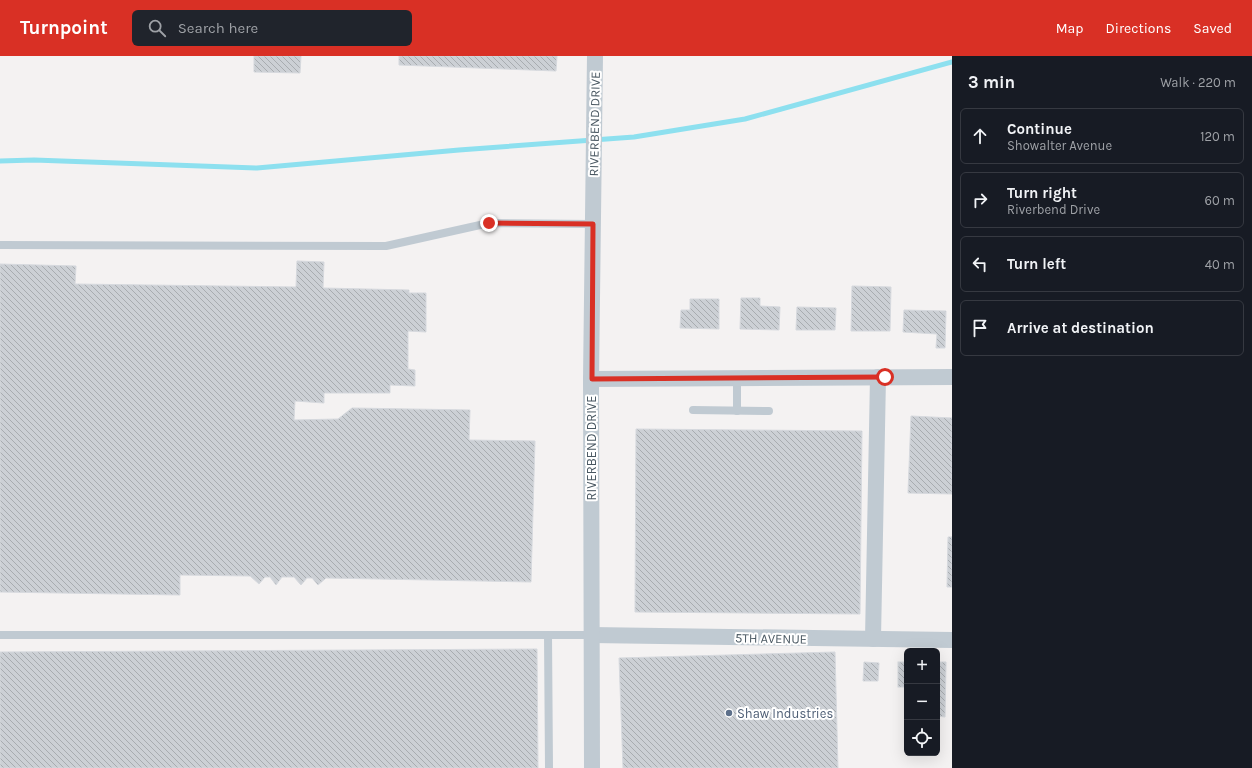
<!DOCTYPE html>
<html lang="en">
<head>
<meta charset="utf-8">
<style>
  body { margin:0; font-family:Karla,sans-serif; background:#20242c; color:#f1f3f6 }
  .controls { position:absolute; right:12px; bottom:12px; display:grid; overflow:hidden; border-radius:6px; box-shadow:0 4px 16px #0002 }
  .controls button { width:36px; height:36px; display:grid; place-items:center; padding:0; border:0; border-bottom:1px solid #363941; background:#171b24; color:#f1f3f6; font:20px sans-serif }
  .stop { position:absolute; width:12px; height:12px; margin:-9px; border:3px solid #d93025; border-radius:50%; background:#fff }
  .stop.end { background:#d93025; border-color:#fff; box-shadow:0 1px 4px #0008 }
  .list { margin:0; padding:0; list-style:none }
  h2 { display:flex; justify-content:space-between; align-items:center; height:52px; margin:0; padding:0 16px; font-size:17px }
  h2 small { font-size:13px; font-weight:400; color:#9ea1a6 }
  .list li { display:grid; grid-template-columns:26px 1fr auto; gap:12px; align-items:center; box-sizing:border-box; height:56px; margin:0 8px 8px; padding:0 8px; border:1px solid #363941; border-radius:6px }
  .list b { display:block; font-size:15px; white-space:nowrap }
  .list p { margin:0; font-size:13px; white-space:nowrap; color:#9ea1a6 }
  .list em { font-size:13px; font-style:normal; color:#9ea1a6 }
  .icon { flex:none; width:22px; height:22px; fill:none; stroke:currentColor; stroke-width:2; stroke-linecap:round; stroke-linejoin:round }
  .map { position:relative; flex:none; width:952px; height:712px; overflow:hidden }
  header { display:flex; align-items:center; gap:24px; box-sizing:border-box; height:56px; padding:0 20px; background:#d93025; color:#fff }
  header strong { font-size:19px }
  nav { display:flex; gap:22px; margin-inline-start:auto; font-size:14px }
  .search { width:280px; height:36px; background:#20242c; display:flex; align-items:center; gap:10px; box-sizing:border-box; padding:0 14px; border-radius:6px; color:#9ea1a6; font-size:15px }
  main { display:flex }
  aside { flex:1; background:#171b24 }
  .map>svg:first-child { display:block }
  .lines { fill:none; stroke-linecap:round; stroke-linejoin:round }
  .stream { stroke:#8de0ef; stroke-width:5 }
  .building { fill:url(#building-back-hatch); stroke:#d6d9de }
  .lane { stroke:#c0cad2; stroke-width:8 }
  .street { stroke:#c0cad2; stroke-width:16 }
  .route { stroke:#d93025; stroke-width:5 }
  .service-dot { fill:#5c6f8a; stroke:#fff; stroke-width:1.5 }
  .labels { text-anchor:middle; stroke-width:4; stroke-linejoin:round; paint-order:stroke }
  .street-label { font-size:13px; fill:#495761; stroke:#fff }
  .service-label { font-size:13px; fill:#4e5e75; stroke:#fff; text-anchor:start }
</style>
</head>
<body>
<header>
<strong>Turnpoint</strong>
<div class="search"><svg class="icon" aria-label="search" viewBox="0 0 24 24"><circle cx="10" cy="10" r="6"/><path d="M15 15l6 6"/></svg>Search here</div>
<nav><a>Map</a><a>Directions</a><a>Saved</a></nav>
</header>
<main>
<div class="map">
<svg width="952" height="712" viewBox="0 0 952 712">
  <defs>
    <pattern id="building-back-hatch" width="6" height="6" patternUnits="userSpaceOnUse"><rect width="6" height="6" fill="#ccd0d5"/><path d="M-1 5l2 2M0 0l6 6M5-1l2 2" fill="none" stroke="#a8acb0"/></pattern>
  </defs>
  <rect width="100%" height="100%" fill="#f4f2f2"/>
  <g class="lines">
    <polyline class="stream" points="0,105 34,104 257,112 459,94 634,81 745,63 952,6"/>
  </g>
  <g class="building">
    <polygon points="254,0 301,0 300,17 254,16"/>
    <polygon points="399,0 557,0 556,15 399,9"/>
    <polygon points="297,205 324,206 323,232 409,234 409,237 426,237 426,276 408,275 408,313 415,314 415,330 390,329 390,337 324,337 324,347 295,345 294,364 338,363 352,352 470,354 469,384 535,385 531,526 326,522 318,529 312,522 307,522 301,529 294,521 282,521 276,529 270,521 265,521 259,528 250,520 180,519 180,539 0,536 0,208 76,210 75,228 296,231"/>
    <polygon points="852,230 891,231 890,275 851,275"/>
    <polygon points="741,242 760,242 760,250 780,251 779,274 740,273"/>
    <polygon points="690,243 719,243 719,273 680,272 681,254 690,254"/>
    <polygon points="797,251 836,252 835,274 796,274"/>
    <polygon points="904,254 946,255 945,292 936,292 937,278 903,276"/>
    <polygon points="911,360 952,362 952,438 908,437"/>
    <polygon points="636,373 862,375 860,558 635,556"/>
    <polygon points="948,481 952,481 952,531 947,531"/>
    <polygon points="537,593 538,712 0,712 0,596"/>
    <polygon points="835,596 838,712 623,712 619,602"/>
    <polygon points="864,606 879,607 878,625 863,625"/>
    <rect x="898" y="606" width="9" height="25"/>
    <polygon points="937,606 946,606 945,661 937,660"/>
  </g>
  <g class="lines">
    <g class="lane">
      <polyline points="0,189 386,190 489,167 593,168"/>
      <polyline points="737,322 737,355"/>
      <polyline points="693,354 769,355"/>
      <polyline points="0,579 591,579"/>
      <polyline points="548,579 549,712"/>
    </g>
    <g class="street">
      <polyline points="591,323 952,321"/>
      <polyline points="591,579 952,584"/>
      <polyline points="873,583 878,321"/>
      <polyline points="592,712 591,323 595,0"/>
    </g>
  </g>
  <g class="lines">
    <polyline class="route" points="489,167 593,168 592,323 885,321"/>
  </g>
  <circle class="service-dot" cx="729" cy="657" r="4"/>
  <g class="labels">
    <g class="street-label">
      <text transform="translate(594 68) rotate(-89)" y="5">RIVERBEND DRIVE</text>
      <text transform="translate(591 392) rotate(-90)" y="5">RIVERBEND DRIVE</text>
      <text transform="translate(771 582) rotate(1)" y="5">5TH AVENUE</text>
    </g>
    <g class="service-label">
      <text x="737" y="662">Shaw Industries</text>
    </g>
  </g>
</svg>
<div class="controls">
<button>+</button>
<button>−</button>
<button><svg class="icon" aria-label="locate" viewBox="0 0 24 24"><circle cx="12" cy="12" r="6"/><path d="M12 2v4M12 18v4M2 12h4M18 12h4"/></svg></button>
</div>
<div class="stop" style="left:885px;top:321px"></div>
<div class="stop end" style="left:489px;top:167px"></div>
</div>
<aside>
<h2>3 min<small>Walk · 220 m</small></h2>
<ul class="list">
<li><svg class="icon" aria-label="ahead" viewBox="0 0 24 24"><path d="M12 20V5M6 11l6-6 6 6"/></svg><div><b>Continue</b><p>Showalter Avenue</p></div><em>120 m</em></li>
<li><svg class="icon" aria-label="right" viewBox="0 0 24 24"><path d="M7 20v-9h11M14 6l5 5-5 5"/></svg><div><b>Turn right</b><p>Riverbend Drive</p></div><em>60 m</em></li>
<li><svg class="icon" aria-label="left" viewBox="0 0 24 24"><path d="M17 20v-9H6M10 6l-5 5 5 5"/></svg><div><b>Turn left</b></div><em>40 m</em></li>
<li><svg class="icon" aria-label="arrive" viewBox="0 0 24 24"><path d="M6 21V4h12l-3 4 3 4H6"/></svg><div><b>Arrive at destination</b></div></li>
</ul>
</aside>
</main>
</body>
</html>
